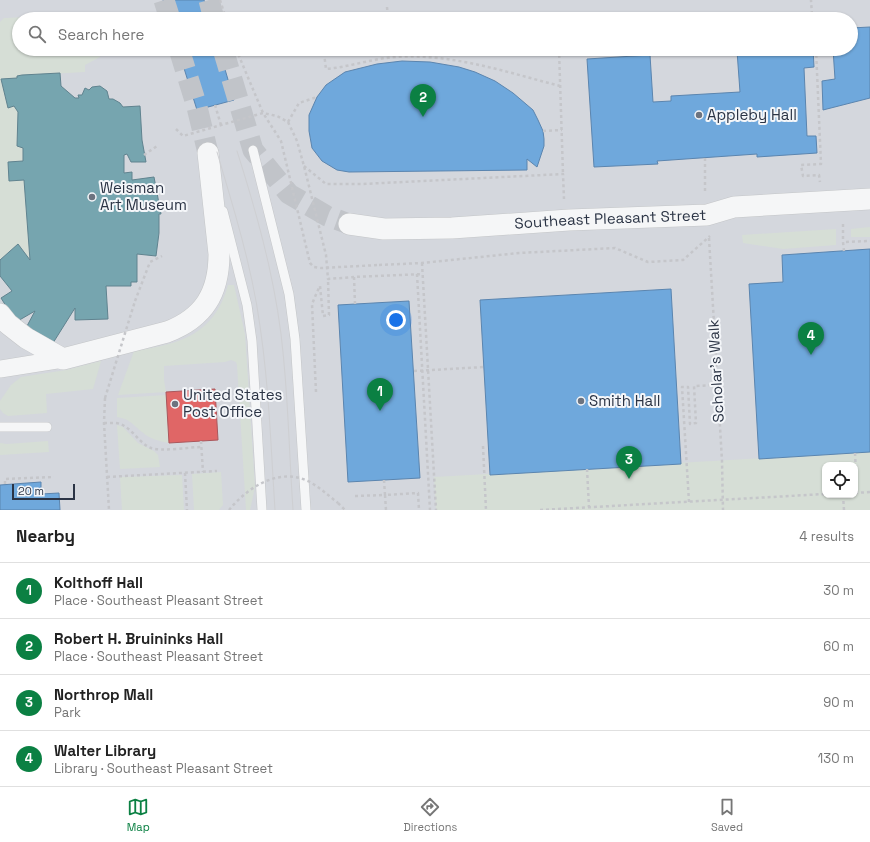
<!DOCTYPE html>
<html lang="en">
<head>
<meta charset="utf-8">
<style>
  body { margin:0; font-family:"Space Grotesk",sans-serif; background:#f2f2f2; color:#222 }
  .controls { position:absolute; right:12px; bottom:12px; display:grid; overflow:hidden; border-radius:8px; box-shadow:0 1px 3px #0004 }
  .controls button { width:36px; height:36px; display:grid; place-items:center; padding:0; border:0; border-bottom:1px solid #e0e0e0; background:#fff; color:#222; font:20px sans-serif }
  .scale { position:absolute; left:12px; bottom:10px; width:63px; box-sizing:border-box; padding-left:4px; border:2px solid #2b3445; border-top:0; font-size:11px; line-height:14px; white-space:nowrap; color:#2b3445; -webkit-text-stroke:3px #f4f6f9; paint-order:stroke }
  .you { position:absolute; left:396px; top:320px; width:14px; height:14px; margin:-10px; border:3px solid #fff; border-radius:50%; background:#1a73e8; box-shadow:0 0 0 6px #1a73e833 }
  .badge { display:grid; place-items:center; width:26px; height:26px; border-radius:50%; background:#0b8043; color:#fff; font-size:13px; font-weight:700 }
  .pin { position:absolute; translate:-50% -33px; filter:drop-shadow(0 1px 2px #0008) }
  .pin::after { content:''; position:absolute; top:21px; width:14px; height:12px; background:inherit; clip-path:polygon(0 0,100% 0,50% 100%) }
  .list { margin:0; padding:0; list-style:none }
  h2 { display:flex; justify-content:space-between; align-items:center; height:52px; margin:0; padding:0 16px; font-size:17px }
  h2 small { font-size:13px; font-weight:400; color:#767676 }
  .list li { display:grid; grid-template-columns:26px 1fr auto; gap:12px; align-items:center; box-sizing:border-box; height:56px; padding:0 16px; border-top:1px solid #e0e0e0 }
  .list b { display:block; font-size:15px; white-space:nowrap }
  .list p { margin:0; font-size:13px; white-space:nowrap; color:#767676 }
  .list em { font-size:13px; font-style:normal; color:#767676 }
  .icon { flex:none; width:22px; height:22px; fill:none; stroke:currentColor; stroke-width:2; stroke-linecap:round; stroke-linejoin:round }
  .map { position:relative; flex:none; width:870px; height:510px; overflow:hidden }
  .search { position:absolute; background:#fff; box-shadow:0 1px 3px #0004; left:12px; right:12px; top:12px; height:44px; display:flex; align-items:center; gap:10px; box-sizing:border-box; padding:0 14px; border-radius:22px; color:#767676; font-size:15px }
  .sheet { height:276px; background:#fff }
  nav { display:flex; justify-content:space-around; align-items:center; box-sizing:border-box; height:56px; border-top:1px solid #e0e0e0; background:#fff; font-size:11px; color:#767676 }
  nav a { display:grid; justify-items:center; gap:2px }
  nav .on { color:#0b8043 }
  .map>svg:first-child { display:block }
  .built { fill:#d4d7dd; fill-rule:evenodd }
  .green { fill:#d6ded6; fill-rule:evenodd }
  .shops { fill:#e06666; stroke:#aa575c }
  .schools { fill:#6fa8dc; stroke:#5b85af }
  .public { fill:#76a5af; stroke:#60838f }
  .lines { fill:none; stroke-linecap:round; stroke-linejoin:round }
  .tertiary-tunnel { stroke:#c1c4c9; stroke-width:21; stroke-dasharray:21 10; stroke-linecap:butt }
  .service-casing { stroke:#c4c6c8; stroke-width:10 }
  .minor-casing { stroke:#c4c6c8; stroke-width:18 }
  .tertiary-casing { stroke:#c4c6c8; stroke-width:22 }
  .path { stroke:#c5c6ca; stroke-width:2.5; stroke-dasharray:3 3; stroke-linecap:butt }
  .service { stroke:#f5f6f7; stroke-width:9 }
  .minor { stroke:#f5f6f7; stroke-width:17 }
  .tertiary { stroke:#f5f6f7; stroke-width:21 }
  .tram { stroke:#cecfd2; stroke-width:1 }
  .path-bridge { stroke:#c5c6ca; stroke-width:2.5; stroke-dasharray:3 3; stroke-linecap:butt }
  .poi-dot { fill:#6c737f; stroke:#f4f6f9; stroke-width:1.5 }
  .labels { text-anchor:middle; stroke-width:4; stroke-linejoin:round; paint-order:stroke }
  .poi-label { font-size:15px; fill:#2b3445; stroke:#f4f6f9; text-anchor:start }
  .street-label { font-size:15px; fill:#2b3445; stroke:#f4f6f9 }
</style>
</head>
<body>
<div class="map">
<svg width="870" height="510" viewBox="0 0 870 510">
  <rect width="100%" height="100%" fill="#e6e8ea"/>
  <path class="built" d="M0 0H870V510H0ZM19 19H851V49H19ZM825 465H855V495H825Z"/>
  <g class="green">
    <polygon points="77,14 89,14 96,19 19,19 19,49 103,49 100,57 85,65 85,72 17,76 17,78 1,79 8,108 14,106 18,112 18,116 17,146 23,148 23,161 8,162 9,181 24,180 30,260 18,244 0,260 0,22 4,18 7,18"/>
    <polygon points="870,227 870,237 851,237 851,229"/>
    <polygon points="836,229 836,245 783,249 743,243 742,235"/>
    <path d="M228 285H234L245 334 255 487 250 510H246L237 365 236 362 231 360 225 362 164 366V380L166 392 118 395 134 351C180 344 214 335 228 285Z"/>
    <polygon points="101,361 93,389 46,394 47,413 8,416 3,413 0,409 0,401 11,385 21,377 66,370"/>
    <path d="M166 395 169 443C159 441 150 439 142 432 132 424 130 419 117 417V398Z"/>
    <polygon points="117,425 123,427 138,443 154,451 158,455 160,467 120,469"/>
    <polygon points="48,441 49,452 0,455 0,443 7,444"/>
    <path d="M870 452V510H436L434 477ZM825 465H855V495H825Z"/>
    <polygon points="221,472 223,505 219,510 194,510 192,474"/>
    <polygon points="182,475 184,510 122,510 120,477"/>
  </g>
  <polygon class="shops" points="215,389 218,440 169,443 166,392"/>
  <g class="schools">
    <polygon points="163,0 204,0 210,19 169,19"/>
    <polygon points="870,27 870,98 823,110 822,81 835,79 833,49 851,49 851,28"/>
    <polygon points="178,49 219,49 234,100 197,110"/>
    <polygon points="774,49 813,49 814,67 804,68 807,136 816,136 817,153 757,157 757,154 657,161 658,164 594,167 587,59 650,55 653,102 671,101 671,96 740,92 737,51"/>
    <polygon points="402,61 430,62 459,67 475,72 495,81 513,93 533,110 538,120 543,131 544,139 544,146 537,167 527,159 527,170 349,172 337,170 322,161 312,148 309,131 309,115 317,97 326,85 345,72 377,64"/>
    <polygon points="870,249 870,452 759,459 749,284 783,282 782,255"/>
    <polygon points="671,289 681,464 490,475 480,300"/>
    <polygon points="409,301 420,478 348,482 338,305"/>
    <polygon points="41,482 41,494 59,493 60,510 0,510 0,485"/>
  </g>
  <polygon class="public" points="60,73 61,86 75,98 79,98 78,95 82,95 85,88 89,90 92,87 100,86 107,91 109,99 113,99 120,103 123,107 140,106 142,140 146,162 131,162 127,154 124,155 124,173 132,172 132,180 154,177 161,214 159,214 159,233 156,256 137,254 137,282 131,282 131,286 106,286 108,319 75,320 75,308 53,343 27,326 35,311 16,322 1,298 12,291 0,276 0,260 18,244 30,260 24,180 9,181 8,162 23,161 23,148 17,146 18,112 14,106 8,108 1,79 17,78 17,76 22,75"/>
  <g class="lines">
    <g class="tertiary-tunnel">
      <polyline points="164,0 170,19"/>
      <polyline points="209,0 214,19"/>
      <polyline points="179,49 197,107 208,153"/>
      <polyline points="223,49 253,150 289,194 327,216 349,224"/>
    </g>
    <g class="service-casing">
      <g id="service">
        <polyline points="253,150 289,294 295,339 306,510"/>
        <polyline points="223,211 247,305 252,341 262,510"/>
        <polyline points="0,427 47,427"/>
      </g>
    </g>
    <g class="minor-casing">
      <polyline id="minor" points="0,369 63,359"/>
    </g>
    <g class="tertiary-casing">
      <g id="tertiary">
        <path id="s1" d="M349 224 384 229 452 228 569 220 707 215 734 207 870 199"/>
        <path d="M0 314 8 324 26 338 63 359 167 332C204 318 219 293 219 254L208 153"/>
      </g>
    </g>
    <g class="path">
      <polyline points="220,0 226,19"/>
      <polyline points="387,7 388,19"/>
      <polyline points="812,15 813,19"/>
      <polyline points="729,19 812,15 811,0"/>
      <path d="M390 49 324 53 326 69C349 67 371 59 395 57 451 53 506 72 560 86"/>
      <polyline points="559,49 563,174"/>
      <polyline points="816,49 821,164 801,165 803,176 819,175 820,182"/>
      <polyline points="215,105 221,125"/>
      <polyline points="288,122 299,103 317,97"/>
      <polyline points="543,131 562,130"/>
      <polyline points="144,155 157,146"/>
      <polyline points="705,158 705,193"/>
      <polyline points="304,166 326,184 363,184 563,174 564,199"/>
      <polyline points="843,224 843,242"/>
      <polyline points="709,238 722,461 723,510"/>
      <polyline points="844,251 843,242 870,241"/>
      <polyline points="422,263 436,510"/>
      <polyline points="379,265 422,263 519,253 615,248 648,262 683,260 710,236"/>
      <polyline points="417,274 430,510"/>
      <polyline points="135,301 150,262 162,256"/>
      <polyline points="355,304 354,277 423,274"/>
      <polyline points="316,392 312,304 317,292 320,286 323,316 329,315 328,279"/>
      <polyline points="105,398 104,423 109,510"/>
      <path d="M104 423C108 423 112 423 116 423 131 425 138 443 151 448 161 452 190 447 201 447"/>
      <polyline points="201,441 203,472"/>
      <polyline points="483,446 486,510"/>
      <polyline points="855,453 857,493"/>
      <polyline points="587,469 589,507"/>
      <polyline points="185,473 187,510"/>
      <polyline points="107,477 217,471"/>
      <polyline points="384,480 385,495 418,493 419,510"/>
      <polyline points="5,484 5,479 54,477"/>
      <polyline points="855,493 870,492"/>
      <polyline points="843,495 844,510"/>
      <polyline points="355,496 385,495 386,510"/>
      <polyline points="689,502 682,387 688,387 690,424 696,423 694,386 717,385"/>
      <polyline points="338,503 345,510"/>
      <polyline points="540,510 825,494"/>
    </g>
    <use href="#service" class="service"/>
    <use href="#minor" class="minor"/>
    <use href="#tertiary" class="tertiary"/>
    <g class="tram">
      <path d="M237 151C256 211 273 271 281 334 288 392 289 451 293 510"/>
      <path d="M217 152C234 210 252 267 260 326 269 387 271 449 275 510"/>
    </g>
    <g class="path-bridge">
      <polyline points="236,49 263,113 281,141 310,263 314,267 321,268 379,265"/>
      <polyline points="176,129 183,136 263,113 277,116 288,122 297,141 304,166 326,255 328,279 354,277"/>
      <polyline points="414,371 484,367"/>
      <polyline points="105,398 135,301"/>
      <path d="M229 510C247 488 278 467 308 481 319 487 328 495 338 503"/>
    </g>
  </g>
  <g class="poi-dot">
    <circle cx="699" cy="115" r="4"/>
    <circle cx="92" cy="197" r="4"/>
    <circle cx="581" cy="401" r="4"/>
    <circle cx="175" cy="404" r="4"/>
  </g>
  <g class="labels">
    <g class="poi-label">
      <text x="707" y="120">Appleby Hall</text>
      <text x="100" y="193">Weisman<tspan x="100" dy="17">Art Museum</tspan></text>
      <text x="183" y="400">United States<tspan x="183" dy="17">Post Office</tspan></text>
      <text x="589" y="406">Smith Hall</text>
    </g>
    <g class="street-label">
      <text dy="5" stroke="none"><textPath href="#s1" startOffset="262">Southeast Pleasant Street</textPath></text>
      <text transform="translate(716 371) rotate(-93)" y="5">Scholar's Walk</text>
    </g>
  </g>
</svg>
<div class="controls">
<button><svg class="icon" aria-label="locate" viewBox="0 0 24 24"><circle cx="12" cy="12" r="6"/><path d="M12 2v4M12 18v4M2 12h4M18 12h4"/></svg></button>
</div>
<div class="scale">20 m</div>
<div class="you"></div>
<div class="pin badge" style="left:380px;top:411px">1</div>
<div class="pin badge" style="left:423px;top:117px">2</div>
<div class="pin badge" style="left:629px;top:479px">3</div>
<div class="pin badge" style="left:811px;top:355px">4</div>
<div class="search"><svg class="icon" aria-label="search" viewBox="0 0 24 24"><circle cx="10" cy="10" r="6"/><path d="M15 15l6 6"/></svg>Search here</div>
</div>
<section class="sheet">
<h2>Nearby<small>4 results</small></h2>
<ul class="list">
<li><span class="badge">1</span><div><b>Kolthoff Hall</b><p>Place · Southeast Pleasant Street</p></div><em>30 m</em></li>
<li><span class="badge">2</span><div><b>Robert H. Bruininks Hall</b><p>Place · Southeast Pleasant Street</p></div><em>60 m</em></li>
<li><span class="badge">3</span><div><b>Northrop Mall</b><p>Park</p></div><em>90 m</em></li>
<li><span class="badge">4</span><div><b>Walter Library</b><p>Library · Southeast Pleasant Street</p></div><em>130 m</em></li>
</ul>
</section>
<nav>
<a class="on"><svg class="icon" aria-label="map" viewBox="0 0 24 24"><path d="M3 6l6-2 6 2 6-2v14l-6 2-6-2-6 2zM9 4v14M15 6v14"/></svg>Map</a>
<a><svg class="icon" aria-label="directions" viewBox="0 0 24 24"><path d="M12 3l9 9-9 9-9-9zM9 14v-3h6M13 9l2 2-2 2"/></svg>Directions</a>
<a><svg class="icon" aria-label="saved" viewBox="0 0 24 24"><path d="M7 4h10v16l-5-4-5 4z"/></svg>Saved</a>
</nav>
</body>
</html>
